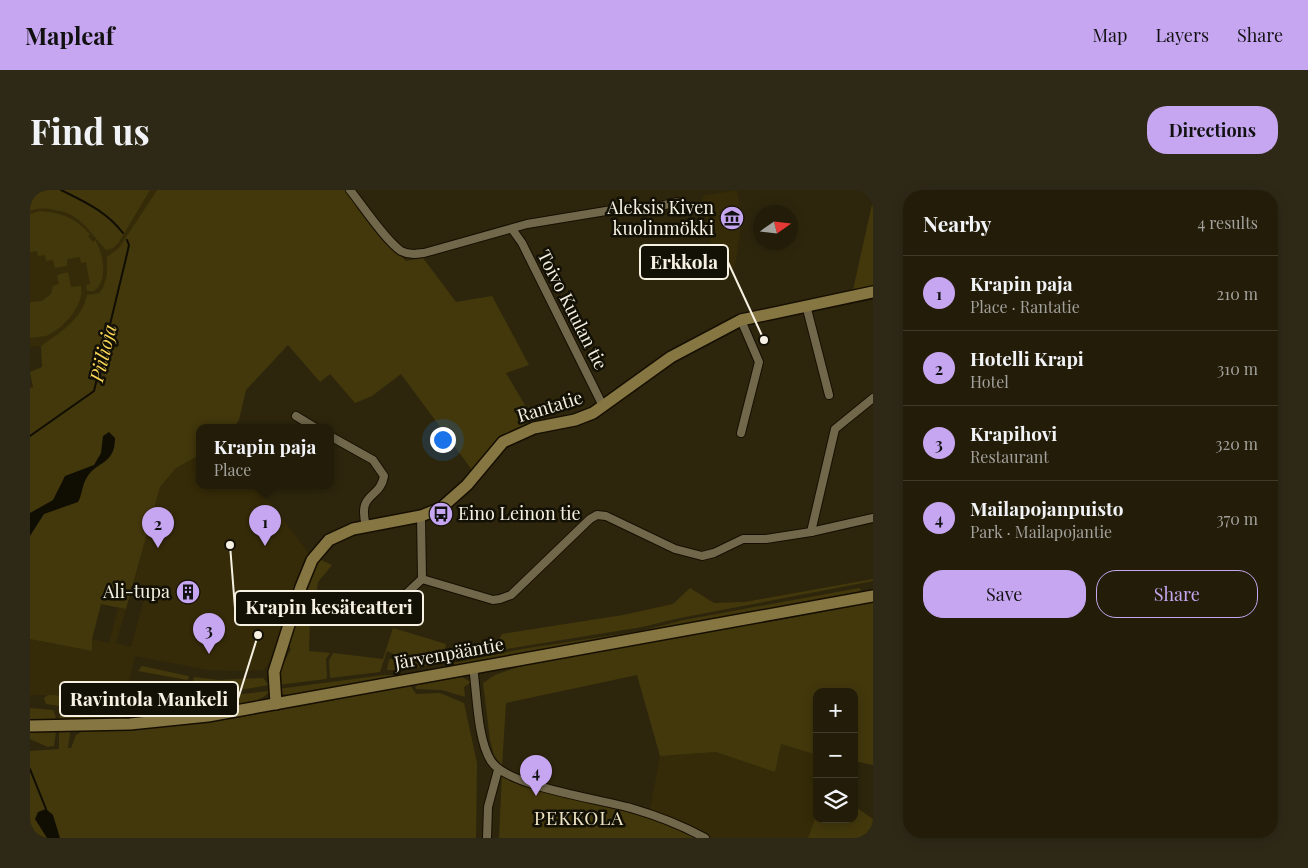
<!DOCTYPE html>
<html lang="en">
<head>
<meta charset="utf-8">
<style>
  body { margin:0; font-family:"Playfair Display",serif; background:#2e2917; color:#f1f3f6 }
  .controls { position:absolute; right:15px; bottom:15px; display:grid; overflow:hidden; border-radius:10px; box-shadow:0 2px 12px #0003 }
  .controls button { width:45px; height:45px; display:grid; place-items:center; padding:0; border:0; border-bottom:1px solid #3f3a2a; background:#221c09; color:#f1f3f6; font:25px sans-serif }
  .compass { position:absolute; left:723px; top:15px; width:45px; height:45px; border-radius:50%; background:#221c09; box-shadow:0 2px 12px #0003; rotate:76deg }
  .you { position:absolute; left:412px; top:249px; width:18px; height:18px; margin:-12px; border:4px solid #fff; border-radius:50%; background:#1a73e8; box-shadow:0 0 0 8px #1a73e833 }
  .badge { display:grid; place-items:center; width:32px; height:32px; border-radius:50%; background:#c6a6f0; color:#111; font-size:16px; font-weight:700 }
  .pin { position:absolute; translate:-50% -41px; filter:drop-shadow(0 1px 2px #0008) }
  .pin::after { content:''; position:absolute; top:26px; width:18px; height:15px; background:inherit; clip-path:polygon(0 0,100% 0,50% 100%) }
  .popup { position:absolute; left:166px; top:234px; width:138px; height:65px; box-sizing:border-box; display:grid; place-content:center; border-radius:10px; background:#221c09; filter:drop-shadow(0 1px 4px #0005); font-size:16px; white-space:nowrap; color:#a2a19c }
  .popup b { font-size:19px; color:#f1f3f6 }
  .popup::after { content:''; position:absolute; left:50%; top:100%; margin-left:-10px; border:10px solid transparent; border-top-color:#221c09 }
  .list { margin:0; padding:0; list-style:none }
  h2 { display:flex; justify-content:space-between; align-items:center; height:65px; margin:0; padding:0 20px; font-size:21px }
  h2 small { font-size:16px; font-weight:400; color:#a2a19c }
  .list li { display:grid; grid-template-columns:32px 1fr auto; gap:15px; align-items:center; box-sizing:border-box; height:75px; padding:0 20px; border-top:1px solid #3f3a2a }
  .list b { display:block; font-size:19px; white-space:nowrap }
  .list p { margin:0; font-size:16px; white-space:nowrap; color:#a2a19c }
  .list em { font-size:16px; font-style:normal; color:#a2a19c }
  .actions { display:flex; gap:10px; padding:15px 20px }
  .actions a { flex:1; padding:11px 0; border:1px solid #c6a6f0; border-radius:20px; text-align:center; font-size:18px; color:#c6a6f0 }
  .actions .main { background:#c6a6f0; color:#111 }
  .icon { flex:none; width:28px; height:28px; fill:none; stroke:currentColor; stroke-width:2; stroke-linecap:round; stroke-linejoin:round }
  .map { position:relative; flex:none; width:843px; height:648px; overflow:hidden; border-radius:20px }
  header { display:flex; align-items:center; gap:30px; box-sizing:border-box; height:70px; padding:0 25px; background:#c6a6f0; color:#111 }
  header strong { font-size:24px }
  nav { display:flex; gap:28px; margin-inline-start:auto; font-size:18px }
  .intro { display:flex; align-items:center; justify-content:space-between; box-sizing:border-box; height:120px; padding:0 30px }
  h1 { margin:0; font-size:35px }
  .button { padding:12px 22px; border-radius:20px; background:#c6a6f0; color:#111; font-size:18px; font-weight:700 }
  main { display:flex; gap:30px; padding:0 30px }
  aside { flex:1; background:#221c09; border-radius:20px; box-shadow:0 2px 12px #0003 }
  .map>svg:first-child { display:block }
  .built { fill:#352b08 }
  .green { fill:#43380c }
  .water { fill:#100d03 }
  .lines { fill:none; stroke-linecap:round; stroke-linejoin:round }
  .stream { stroke:#100d03; stroke-width:2 }
  .street-casing { stroke:#160f00; stroke-width:10 }
  .secondary-casing { stroke:#160f00; stroke-width:14 }
  .street { stroke:#71684c; stroke-width:8 }
  .secondary { stroke:#857642; stroke-width:11 }
  .labels { text-anchor:middle; stroke-width:5; stroke-linejoin:round; paint-order:stroke }
  .poi-label { font-size:18px; fill:#f6f1e2; stroke:#131005; text-anchor:end }
  .street-label { font-size:18px; fill:#f6f1e2; stroke:#131005 }
  .water-label { font-size:19px; font-style:italic; fill:#f9d657; stroke:#131005 }
  .neighbourhood-label { font-size:19px; letter-spacing:1px; fill:#ece3c3; stroke:#131005 }
  .leader { fill:none; stroke:#f6f1e2; stroke-width:2 }
  .callout-dot { fill:#f6f1e2; stroke:#131005; stroke-width:2 }
  .callout { fill:#131005; stroke:#f6f1e2; stroke-width:2 }
  .callout-label { font-size:19px; text-anchor:middle; font-weight:bold; fill:#f6f1e2 }
</style>
</head>
<body>
<header>
<strong>Mapleaf</strong>
<nav><a>Map</a><a>Layers</a><a>Share</a></nav>
</header>
<div class="intro"><h1>Find us</h1><a class="button">Directions</a></div>
<main>
<div class="map">
<svg width="843" height="648" viewBox="0 0 843 648">
  <rect width="100%" height="100%" fill="#2e260c"/>
  <g class="built">
    <polygon points="0,0 127,0 105,34 103,74 37,143 11,156 0,157"/>
    <polygon points="707,0 712,29 705,77 686,79 672,6"/>
    <polygon points="170,265 170,295 220,295 239,311 280,365 244,467 233,480 201,481 179,480 105,466 94,512 78,515 34,505 0,505 0,449 62,461 62,449 79,453 88,418 96,419 86,453 101,457 116,403 102,398 130,297 146,278"/>
    <polygon points="751,554 787,565 787,623 778,648 669,648 619,626 630,566 686,562 744,581"/>
  </g>
  <g class="green">
    <path d="M0 0H120L89 52 83 58 76 60C59 42 51 23 24 20 15 18 8 18 0 21Z"/>
    <path d="M127 0H315L357 52 376 71 393 68 426 112 462 106 499 175 476 183 506 234C475 239 461 256 442 280L371 184 342 206 325 213 300 184 290 192 258 155 216 200 209 230 204 237H170V265L146 278 130 297 96 419 71 414 62 449V461L0 449V198L3 197 0 182 12 177 11 156C31 142 52 129 57 105L69 103 73 98 77 85V67L89 58Z"/>
    <polygon points="843,10 843,96 823,100"/>
    <path d="M10 21C32 23 44 27 60 44L58 46 63 52 65 50C74 63 78 91 64 101H57L56 95 60 94 56 72 51 73 50 67 37 69V76L25 78 23 70 16 71 15 65 8 66 7 61 0 62V24Z"/>
    <path d="M38 82 41 97 51 96C55 115 33 139 16 146 11 147 5 147 0 148V112L12 111 21 104 23 96 29 94 27 85Z"/>
    <path d="M287 368 302 375 288 392 286 405 287 411 280 428 279 461 300 463 296 469 297 487 296 489 248 495V484L261 459C253 448 281 384 287 368Z"/>
    <polygon points="843,389 843,391 650,428 612,437 440,465 382,479 375,469 357,461 350,482 300,488 299,471 303,463 353,469 363,438 416,454 414,464 467,454 472,444 593,425 643,414 660,398 684,413 715,412"/>
    <polygon points="829,398 831,401 810,408 415,477 414,475 492,459 610,441 654,430"/>
    <polygon points="843,412 843,575 824,571 824,502 787,502 787,565 751,554 745,582 686,562 630,566 607,485 476,513 472,576 464,565 460,550 453,493 465,485 494,475"/>
    <polygon points="362,468 373,473 377,480 357,480 359,470"/>
    <polygon points="112,476 158,486 159,488 157,490 108,481"/>
    <polygon points="354,485 373,485 263,506 252,504 248,499"/>
    <polygon points="164,487 188,490 233,488 239,495 102,518 104,497 156,505 166,503 168,492 163,491"/>
    <polygon points="432,487 441,492 434,497 435,507 412,500 386,499 385,494"/>
    <path d="M380 495 386 504 410 503 434 513 447 573 446 648H0V561L29 559V541L40 542 38 558H41L46 545 53 541C165 539 271 517 380 495Z"/>
    <path d="M239 501C233 514 192 519 179 516V508Z"/>
    <path d="M18 505C44 505 68 516 94 512L97 516 96 519H92L64 521 16 514 14 508Z"/>
    <polygon points="173,509 175,517 151,524 106,528 103,524 103,522"/>
    <polygon points="0,518 23,520 27,530 0,531"/>
    <polygon points="33,519 58,524 96,524 93,529 29,531 30,522"/>
    <polygon points="0,540 26,542 24,556 18,557 0,549"/>
    <polygon points="472,584 619,626 669,648 469,648"/>
    <polygon points="824,616 843,629 843,648 778,648 787,623 787,629 824,629"/>
  </g>
  <g class="water">
    <path d="M79 242 85 248C85 276 66 270 56 289 52 296 52 305 48 312L14 324 0 346V323L23 310 35 286 64 275 71 263 73 246Z"/>
    <polygon points="16,619 23,625 30,648 17,648 5,629 8,622"/>
  </g>
  <g class="lines">
    <g class="stream">
      <path d="M31 0C55 12 76 21 93 43"/>
      <polyline points="0,246 64,201 97,64 99,55 97,50"/>
      <polyline points="0,579 16,619"/>
    </g>
    <g class="street-casing">
      <g id="street">
        <path d="M320 0C332 15 356 51 371 61 379 65 386 64 394 63L497 34 582 20H614L647 12"/>
        <polyline points="482,39 492,53 573,216"/>
        <polyline points="776,115 799,205"/>
        <polyline points="711,130 729,172 711,243"/>
        <polyline points="266,226 284,237"/>
        <path d="M300 246 343 270 354 286C350 310 327 301 336 336"/>
        <polyline points="391,326 392,389 463,410 470,409 481,405 560,329 567,325 576,326 645,359 672,366 684,363 713,349 736,349 781,342 843,328"/>
        <polyline points="781,342 805,239 843,208"/>
        <polyline points="371,415 375,405 392,389"/>
        <path d="M443 477C447 503 447 549 461 571 478 597 571 609 604 619 628 626 653 636 675 648"/>
        <polyline points="457,648 458,617 468,580"/>
      </g>
    </g>
    <g class="secondary-casing">
      <g id="secondary">
        <polyline points="246,514 244,482 271,397 282,370 299,350 323,339 391,326 411,318 437,295 473,252 504,238 545,230 563,223 641,167 711,130 843,102"/>
        <polyline points="0,536 100,534 178,526 843,406"/>
      </g>
    </g>
    <use href="#street" class="street"/>
    <use href="#secondary" class="secondary"/>
  </g>
  <defs>
    <g id="museum-disc" transform="scale(1.25)"><circle r="9.5" fill="#c6a6f0" stroke="#131005"/><path d="M0-6L6-3V-2H-6V-3ZM-5-1h2V3h-2ZM-1-1h2V3h-2ZM3-1h2V3H3ZM-6 4H6V6H-6Z" fill="#111"/></g>
    <g id="bus-disc" transform="scale(1.25)"><circle r="9.5" fill="#c6a6f0" stroke="#131005"/><path d="M-5-6H5V4H4V6H2V4H-2V6H-4V4H-5ZM-3.5-4V0h7V-4ZM-3.5 1.2v1.5H-2V1.2ZM2 1.2v1.5H3.5V1.2Z" fill="#111"/></g>
    <g id="building-disc" transform="scale(1.25)"><circle r="9.5" fill="#c6a6f0" stroke="#131005"/><path d="M-4-6H4V6H1V3H-1V6H-4ZM-2.5-4.3h1.7v1.8h-1.7ZM.8-4.3h1.7v1.8H.8ZM-2.5-1h1.7V.8h-1.7ZM.8-1h1.7V.8H.8Z" fill="#111"/></g>
  </defs>
  <g fill-rule="evenodd">
    <use href="#museum-disc" x="702" y="28"/>
    <use href="#bus-disc" x="411" y="324"/>
    <use href="#building-disc" x="158" y="402"/>
  </g>
  <g class="labels">
    <g class="poi-label">
      <text x="684" y="24">Aleksis Kiven<tspan x="684" dy="21">kuolinmökki</tspan></text>
      <text x="428" y="330" text-anchor="start">Eino Leinon tie</text>
      <text x="140" y="408">Ali-tupa</text>
    </g>
    <g class="street-label">
      <text transform="translate(542 120) rotate(63)" y="6">Toivo Kuulan tie</text>
      <text transform="translate(520 217) rotate(-17)" y="6">Rantatie</text>
      <text transform="translate(419 464) rotate(-10)" y="6">Järvenpääntie</text>
    </g>
    <g class="water-label">
      <text transform="translate(73 163) rotate(-76)" y="7">Piilioja</text>
    </g>
    <g class="neighbourhood-label">
      <text x="549" y="635">PEKKOLA</text>
    </g>
  </g>
  <path class="leader" d="M734 150L698 72M200 355L205 418M228 445L208 509"/>
  <g class="callout-dot">
    <circle cx="734" cy="150" r="5"/>
    <circle cx="200" cy="355" r="5"/>
    <circle cx="228" cy="445" r="5"/>
  </g>
  <g class="callout">
    <rect x="610" y="55" width="88" height="34" rx="5"/>
    <rect x="205" y="401" width="188" height="34" rx="5"/>
    <rect x="30" y="492" width="178" height="34" rx="5"/>
  </g>
  <g class="callout-label">
    <text x="654" y="79">Erkkola</text>
    <text x="299" y="424">Krapin kesäteatteri</text>
    <text x="119" y="516">Ravintola Mankeli</text>
  </g>
</svg>
<div class="controls">
<button>+</button>
<button>−</button>
<button><svg class="icon" aria-label="layers" viewBox="0 0 24 24"><path d="M12 4l9 5-9 5-9-5zM3 14l9 5 9-5"/></svg></button>
</div>
<svg class="compass" viewBox="-18 -18 36 36"><path d="M0-13l5 13h-10z" fill="#e53935"/><path d="M0 13l5-13h-10z" fill="#a2a19c"/></svg>
<div class="you"></div>
<div class="pin badge" style="left:235px;top:356px">1</div>
<div class="popup"><b>Krapin paja</b>Place</div>
<div class="pin badge" style="left:128px;top:358px">2</div>
<div class="pin badge" style="left:179px;top:464px">3</div>
<div class="pin badge" style="left:506px;top:606px">4</div>
</div>
<aside>
<h2>Nearby<small>4 results</small></h2>
<ul class="list">
<li><span class="badge">1</span><div><b>Krapin paja</b><p>Place · Rantatie</p></div><em>210 m</em></li>
<li><span class="badge">2</span><div><b>Hotelli Krapi</b><p>Hotel</p></div><em>310 m</em></li>
<li><span class="badge">3</span><div><b>Krapihovi</b><p>Restaurant</p></div><em>320 m</em></li>
<li><span class="badge">4</span><div><b>Mailapojanpuisto</b><p>Park · Mailapojantie</p></div><em>370 m</em></li>
</ul>
<div class="actions"><a class="main">Save</a><a>Share</a></div>
</aside>
</main>
</body>
</html>
